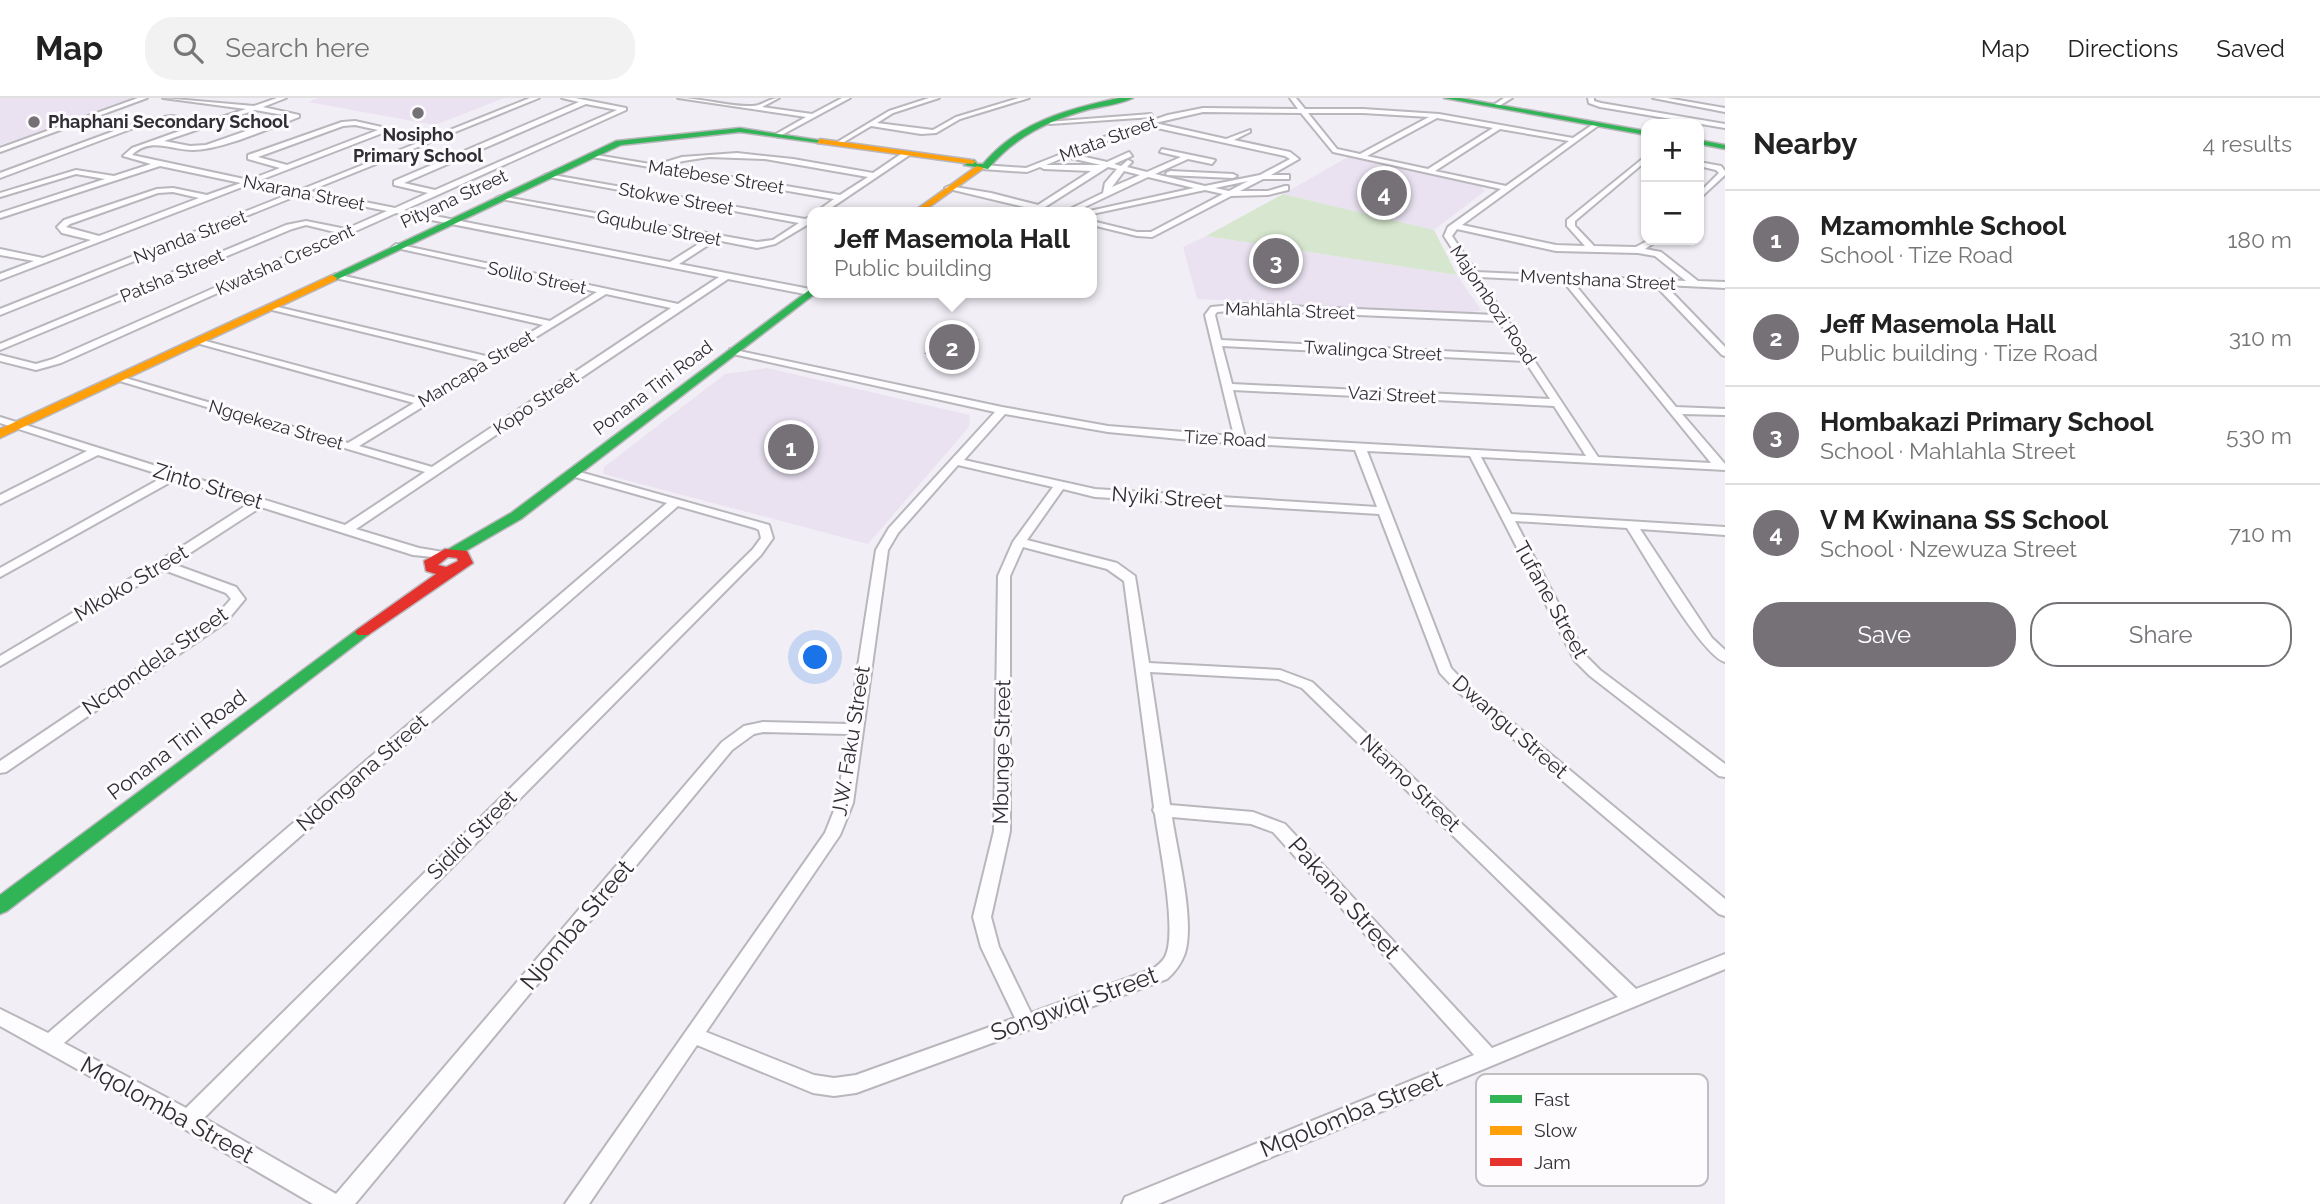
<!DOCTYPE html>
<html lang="en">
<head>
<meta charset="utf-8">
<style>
  body { margin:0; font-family:Raleway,sans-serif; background:#f2f2f2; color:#222 }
  .controls { position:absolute; right:21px; top:21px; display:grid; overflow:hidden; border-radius:14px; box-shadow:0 2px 5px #0004 }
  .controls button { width:63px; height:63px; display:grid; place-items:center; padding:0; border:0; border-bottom:2px solid #e0e0e0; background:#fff; color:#222; font:35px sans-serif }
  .you { position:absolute; left:816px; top:560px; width:24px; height:24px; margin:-18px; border:5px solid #fff; border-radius:50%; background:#1a73e8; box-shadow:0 0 0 10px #1a73e833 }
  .badge { display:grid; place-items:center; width:46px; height:46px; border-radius:50%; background:#757177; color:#fff; font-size:23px; font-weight:700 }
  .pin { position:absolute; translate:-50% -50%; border:4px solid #fff; box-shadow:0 2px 7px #0006 }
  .popup { position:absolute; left:807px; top:109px; width:290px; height:91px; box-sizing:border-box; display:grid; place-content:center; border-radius:14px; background:#fff; filter:drop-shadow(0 2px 5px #0005); font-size:23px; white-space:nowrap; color:#767676 }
  .popup b { font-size:26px; color:#222 }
  .popup::after { content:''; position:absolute; left:50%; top:100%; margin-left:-14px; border:14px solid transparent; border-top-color:#fff }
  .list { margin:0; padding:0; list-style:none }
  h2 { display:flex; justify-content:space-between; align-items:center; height:91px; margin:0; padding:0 28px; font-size:30px }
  h2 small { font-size:23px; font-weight:400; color:#767676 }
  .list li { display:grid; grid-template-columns:46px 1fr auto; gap:21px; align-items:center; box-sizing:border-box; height:98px; padding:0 28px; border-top:2px solid #e0e0e0 }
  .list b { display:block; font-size:26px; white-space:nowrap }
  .list p { margin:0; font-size:23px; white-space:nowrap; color:#767676 }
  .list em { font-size:23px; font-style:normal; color:#767676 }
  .actions { display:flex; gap:14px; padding:21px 28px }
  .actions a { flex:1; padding:16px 0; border:2px solid #757177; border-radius:28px; text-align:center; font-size:24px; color:#757177 }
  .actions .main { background:#757177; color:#fff }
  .icon { flex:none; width:38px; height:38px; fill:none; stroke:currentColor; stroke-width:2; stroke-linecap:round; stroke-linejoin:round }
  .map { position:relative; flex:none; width:1725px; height:1106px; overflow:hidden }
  header { display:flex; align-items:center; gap:42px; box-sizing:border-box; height:98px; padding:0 35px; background:#fff; border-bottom:2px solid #e0e0e0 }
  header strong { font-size:33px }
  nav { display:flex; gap:38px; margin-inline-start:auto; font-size:24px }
  .search { width:490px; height:63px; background:#f2f2f2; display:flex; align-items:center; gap:18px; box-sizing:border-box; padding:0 24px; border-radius:28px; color:#767676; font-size:26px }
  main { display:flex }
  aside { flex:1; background:#fff }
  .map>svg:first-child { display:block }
  .built { fill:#eae2f1 }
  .green { fill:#d7e7cf }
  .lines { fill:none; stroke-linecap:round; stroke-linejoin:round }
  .stream { stroke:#8edaef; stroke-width:3.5 }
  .building { fill:#ddd4e6; stroke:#afadb2; stroke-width:2 }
  .street-casing { stroke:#b9b6bc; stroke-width:4 }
  .fast-casing { stroke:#b9b6bc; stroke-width:3 }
  .slow-casing { stroke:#b9b6bc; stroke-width:3 }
  .jam-casing { stroke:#b9b6bc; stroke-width:3 }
  .street { fill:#fdfcfe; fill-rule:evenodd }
  .fast { fill:#30b455; fill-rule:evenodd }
  .slow { fill:#ff9f0a; fill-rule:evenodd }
  .jam { fill:#e5322d; fill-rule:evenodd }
  .poi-dot { fill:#757177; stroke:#fdfbfe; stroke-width:2.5 }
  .labels { text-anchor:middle; stroke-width:6; stroke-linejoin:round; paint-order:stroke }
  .far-poi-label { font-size:18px; font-weight:bold; fill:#312e33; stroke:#fdfbfe; text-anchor:start }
  .far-street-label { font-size:18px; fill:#312e33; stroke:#fdfbfe }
  .street-label { font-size:21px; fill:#312e33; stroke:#fdfbfe }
  .near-street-label { font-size:24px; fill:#312e33; stroke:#fdfbfe }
  .key { fill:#fdfbfe; stroke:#c0bec1; stroke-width:2 }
  .key-label { font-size:19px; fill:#312e33 }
</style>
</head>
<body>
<header>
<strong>Map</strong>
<div class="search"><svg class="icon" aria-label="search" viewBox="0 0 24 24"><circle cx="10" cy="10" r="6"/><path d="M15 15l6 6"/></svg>Search here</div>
<nav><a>Map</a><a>Directions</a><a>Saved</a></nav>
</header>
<main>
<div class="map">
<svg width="1725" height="1106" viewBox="0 0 1725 1106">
  <rect width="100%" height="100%" fill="#f2eef6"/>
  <g class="built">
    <polygon points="0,0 135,0 0,47"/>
    <polygon points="318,0 504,0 435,27 308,4"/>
    <polygon points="1348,59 1480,88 1485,93 1434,132 1283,96"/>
    <polygon points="1206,138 1457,177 1481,212 1468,215 1197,201 1183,149"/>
    <polygon points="767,270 970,317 969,329 868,446 603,376 604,369 725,276"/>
  </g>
  <polygon class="green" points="1283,96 1434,132 1457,177 1206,138"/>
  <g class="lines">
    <polyline class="stream" points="0,176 12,171"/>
  </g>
  <polygon class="building" points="945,236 977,242 959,261 926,255"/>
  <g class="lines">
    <g class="street-casing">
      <g id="street">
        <polygon points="138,0 147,0 0,54 0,50"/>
        <path d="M163 0 254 8 277 0H286L263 9 299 17V19C269 30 225 51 194 52 172 53 151 38 132 57L249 82 280 70 248 61V57L342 24 355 23 386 30V32L380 36 258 83 300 92 530 0H539L309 93 395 110 428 95 394 87V83L579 4 562 0H575L626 10V12L404 112 670 164 708 140 496 100 500 98 757 144 773 142 799 125 543 78 547 76 805 121 812 118V124L775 146 757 150 716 142 679 166 810 191 814 195 810 197 728 181 356 431 419 450 443 454 445 457 443 460 413 457 261 409 173 466 236 489 245 501 226 524 6 674 0 675V663L216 518 231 501 226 495 164 472 0 568V558L158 464 250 405 176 381 0 479V470L165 378 98 357 0 406V397L87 353 0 325V319L345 427 425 374 113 281 122 279 348 345 414 305 193 244 198 241 421 301 483 263 264 210 269 207 490 259 543 227 331 179 335 176 550 223 597 194 392 149 396 146 678 206 719 179 396 115 61 265 36 272 0 263V257L36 266 53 261 339 135 306 127 292 131 0 252V246L286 127 306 123 346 131 387 113 301 96 0 217V211L292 95 250 86 0 182V176L34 163 0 157V151L43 160 91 142 62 135 57 129 64 122 157 91 173 90 207 97 241 85 160 68 0 120V115L105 81 76 76 0 99V95L76 72 114 78 151 66 123 58 132 50 202 25 171 22 147 25 0 80V75L144 22 171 18 210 23 246 11ZM586 6 617 12 435 92 404 85ZM255 12 289 18 206 47 190 48 164 43ZM355 27 378 32 287 67 258 59 343 28ZM173 94 199 100 99 138 66 129 70 126 158 95ZM606 196 671 210 432 369 359 348Z"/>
        <path d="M678 0C702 0 729 9 752 8 762 8 769 0 779 0L762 9 812 16 842 0H850L778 39 776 36 806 19Z"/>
        <polygon points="929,0 939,0 893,15 877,25 933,32 956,19 1019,0 1029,0 960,21 936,35 921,36 871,28 839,47 834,46 889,13"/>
        <path d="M1290 0H1296L1305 11H1363L1439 16 1573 40 1595 25H1599V27L1462 127 1556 147 1585 148 1567 128V122L1646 58V63L1575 123V128L1594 148 1636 149 1649 142H1658L1645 151 1661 154 1698 183 1725 184V190L1665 187 1725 249V258L1722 257 1655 187 1572 183 1676 309 1725 311V317L1682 316 1725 366V372L1481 359 1511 416 1725 429V437L1640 431 1712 540 1725 552V564C1701 557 1644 456 1627 430L1515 423 1586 558 1600 572 1725 666V679L1719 678 1590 578 1575 563 1470 358 1367 353 1451 570 1466 586 1725 801V818L1719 816 1456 592 1440 575 1379 416 1095 399 1063 391 1027 442 1117 465 1135 478 1149 565 1280 572 1312 584 1636 891 1725 856V871L1158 1106H1122L1125 1099 1474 957 1273 734 1251 726 1172 719C1177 754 1195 822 1185 855 1181 866 1175 874 1167 881L856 995 834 998 813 995 697 947 589 1106H565L825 735 837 705 848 636 763 634 754 636 732 652 355 1106H313L181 1029 0 928V911L48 935 667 405 568 377V373H576L769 427 773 440 761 457 204 1020 336 1096 722 644 744 628 763 624 849 626 876 452 889 430 995 314 733 256 730 255V251L1002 309 1108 328 1234 338 1205 217 1211 209 1243 206 1495 217 1444 138 1448 129 1501 91 1333 54 1301 15 1203 14 1155 25 1226 41 1250 32V34L1234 42 1290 54 1299 61 1271 77H1289V81H1263L1240 93H1268L1285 88H1288V92L1268 97 1231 98 1152 139 1137 138 1092 127V123L1137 134H1151L1223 96 1205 92 1092 116 1085 114 1194 90 1148 79 1074 114H1064L1103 95 1105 85 1117 71 1108 69 1045 109 1057 114H1029L1033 111 945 90 949 88 991 95 1038 107 1091 73 1044 71 1040 69 1027 74 982 71 978 69 982 67 1026 70 1104 39 1168 17 1203 10 1298 11ZM1308 15H1363L1429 19 1360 56 1337 51ZM1437 20 1493 30 1428 71 1367 58ZM1148 28 1285 58 1290 61 1260 77 1205 88 1155 76 1188 61 1212 66 1215 62 1162 51 1160 54 1181 59 1147 74 1127 69 1132 64 1128 62 1121 68 1114 66 1132 58 1129 54 1107 64 1072 56ZM1500 31 1569 43 1506 88 1435 73ZM1065 59H1066L1101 67H1046ZM1124 73 1140 77 1112 89ZM1248 83 1229 93 1215 90ZM1457 131 1556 153 1638 155 1655 158 1686 183 1476 174 1452 138ZM1479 179 1563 183 1711 365 1598 359ZM1243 212 1499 223 1521 257 1221 242 1215 217 1217 214ZM1222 248 1525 263 1550 301 1232 286ZM1233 292 1554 308 1586 358 1245 339ZM1005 316 1108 334 1201 343 1355 352 1377 409 1095 391 964 362ZM958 367 1053 389 1013 444 998 478 994 733 973 819 981 849 1015 920 856 977 834 980 814 977 706 934 840 737 853 705 888 452 898 435ZM678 408 755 430 759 432 761 440 753 451 186 1010 64 945ZM1023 449 1107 471 1124 483 1154 709 1153 712 1155 716C1159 746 1178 835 1165 859 1162 864 1158 867 1153 871L1031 915 999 849 991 819 1010 733V478ZM1150 574 1278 581 1302 590 1618 899 1492 950 1285 726 1253 714 1170 707Z"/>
        <polygon points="1504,0 1512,0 1499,8 1495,8 1495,6"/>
        <polygon points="1588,0 1594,0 1594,3 1601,5 1725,26 1725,30 1600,9 1589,5"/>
        <polygon points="1653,0 1667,0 1725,10 1725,14"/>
        <polygon points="1151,16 1153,19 1050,26 1047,24"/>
        <path d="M904 54 911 56 825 114H816L834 101 586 58 590 56 656 67 682 59 737 55 793 61 873 75ZM709 59 765 61 868 79 840 97 665 68 683 63Z"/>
        <polygon points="1699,64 1721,68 1725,73 1725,77 1699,101 1699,95 1719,75 1716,72 1699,68"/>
        <polygon points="1170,73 1233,76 1237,78 1233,80 1167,77 1166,75"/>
      </g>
    </g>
    <g class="fast-casing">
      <g id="fast">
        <path d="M1119 0H1133C1121 6 1104 8 1090 11 1050 22 1015 38 988 71L964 67 974 62 977 66H983C1018 24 1068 11 1119 0Z"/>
        <polygon points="1444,0 1460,0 1646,33 1646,37"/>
        <polygon points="740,30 824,43 820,45 740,34 621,47 336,182 327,180 616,43"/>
        <polygon points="1699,42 1725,47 1725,51 1699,46"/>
        <polygon points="812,190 812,195 816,195 521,421 457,458 447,458 445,455 447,452 511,415"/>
        <polygon points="363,529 368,531 371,534 368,537 7,813 0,816 0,797 358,531"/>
      </g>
    </g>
    <g class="slow-casing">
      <g id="slow">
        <polygon points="820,41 972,62 976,64 972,66 817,45"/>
        <polygon points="977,68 984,70 922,114 913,114"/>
        <polygon points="332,177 337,180 336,182 0,340 0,331"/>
      </g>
    </g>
    <g class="jam-casing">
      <path id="jam" d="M445 451 467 453 473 465 368 537H358L355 534 358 531 436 476 426 473 424 463ZM448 459 457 460 458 463 446 469 438 467Z"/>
    </g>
    <use href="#street" class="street"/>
    <use href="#fast" class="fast"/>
    <use href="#slow" class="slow"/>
    <use href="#jam" class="jam"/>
  </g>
  <g class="poi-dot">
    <circle cx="418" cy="15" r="7"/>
    <circle cx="34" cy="24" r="7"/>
  </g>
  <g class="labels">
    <g class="far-poi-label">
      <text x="48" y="30">Phaphani Secondary School</text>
      <text x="418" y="43" text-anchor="middle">Nosipho<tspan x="418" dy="21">Primary School</tspan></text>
    </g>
    <g class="far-street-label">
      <text transform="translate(1108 41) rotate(-20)" y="6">Mtata Street</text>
      <text transform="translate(716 79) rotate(9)" y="6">Matebese Street</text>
      <text transform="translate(304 95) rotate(11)" y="6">Nxarana Street</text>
      <text transform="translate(454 101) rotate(-25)" y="6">Pityana Street</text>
      <text transform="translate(676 101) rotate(10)" y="6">Stokwe Street</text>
      <text transform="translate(659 130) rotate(11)" y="6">Gqubule Street</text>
      <text transform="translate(190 139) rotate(-21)" y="6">Nyanda Street</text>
      <text transform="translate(285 162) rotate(-24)" y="6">Kwatsha Crescent</text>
      <text transform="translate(172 178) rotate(-23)" y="6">Patsha Street</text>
      <text transform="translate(537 180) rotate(12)" y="6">Solilo Street</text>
      <text transform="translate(1598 182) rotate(3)" y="6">Mventshana Street</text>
      <text transform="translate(1493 207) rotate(56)" y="6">Majombozi Road</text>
      <text transform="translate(1290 213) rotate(2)" y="6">Mahlahla Street</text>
      <text transform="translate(1373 253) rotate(3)" y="6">Twalingca Street</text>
      <text transform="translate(476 271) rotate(-31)" y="6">Mancapa Street</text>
      <text transform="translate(653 290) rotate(-37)" y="6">Ponana Tini Road</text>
      <text transform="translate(1392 297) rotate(3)" y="6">Vazi Street</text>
      <text transform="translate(536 305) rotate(-34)" y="6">Kopo Street</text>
      <text transform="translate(276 327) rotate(16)" y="6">Ngqekeza Street</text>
      <text transform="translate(1225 341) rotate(3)" y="6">Tize Road</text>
    </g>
    <g class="street-label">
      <text transform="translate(208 388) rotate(17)" y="7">Zinto Street</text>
      <text transform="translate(1167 400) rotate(4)" y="7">Nyiki Street</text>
      <text transform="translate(131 485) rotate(-31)" y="7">Mkoko Street</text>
      <text transform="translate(1551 502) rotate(61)" y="7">Tufane Street</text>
      <text transform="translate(155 563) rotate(-35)" y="7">Ncqondela Street</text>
      <text transform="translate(1510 629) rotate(41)" y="7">Dwangu Street</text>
      <text transform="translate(851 643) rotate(-81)" y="7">J.W. Faku Street</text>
      <text transform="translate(177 647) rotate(-37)" y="7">Ponana Tini Road</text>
      <text transform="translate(1002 654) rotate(-89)" y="7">Mbunge Street</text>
      <text transform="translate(362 675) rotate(-41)" y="7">Ndongana Street</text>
      <text transform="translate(1410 685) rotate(44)" y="7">Ntamo Street</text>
      <text transform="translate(472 737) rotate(-45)" y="7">Sididi Street</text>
    </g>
    <g class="near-street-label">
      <text transform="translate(1344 800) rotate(48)" y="8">Pakana Street</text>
      <text transform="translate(577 827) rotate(-50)" y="8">Njomba Street</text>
      <text transform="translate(1074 906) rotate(-20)" y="8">Songwiqi Street</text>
      <text transform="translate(167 1012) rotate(29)" y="8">Mqolomba Street</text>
      <text transform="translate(1351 1016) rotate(-22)" y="8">Mqolomba Street</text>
    </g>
  </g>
  <rect x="1476" y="976" width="232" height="112" rx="10" class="key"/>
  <rect x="1490" y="997" width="32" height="8" fill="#30b455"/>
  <rect x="1490" y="1028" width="32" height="9" fill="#ff9f0a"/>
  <rect x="1490" y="1060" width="32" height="8" fill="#e5322d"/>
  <g class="key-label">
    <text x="1534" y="1008">Fast</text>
    <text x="1534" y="1039">Slow</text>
    <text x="1534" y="1071">Jam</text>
  </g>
</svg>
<div class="controls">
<button>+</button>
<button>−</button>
</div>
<div class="you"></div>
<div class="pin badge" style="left:791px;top:349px">1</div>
<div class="pin badge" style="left:952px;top:249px">2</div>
<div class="popup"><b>Jeff Masemola Hall</b>Public building</div>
<div class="pin badge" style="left:1276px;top:163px">3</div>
<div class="pin badge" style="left:1384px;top:95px">4</div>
</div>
<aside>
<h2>Nearby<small>4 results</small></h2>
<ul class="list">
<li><span class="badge">1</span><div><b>Mzamomhle School</b><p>School · Tize Road</p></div><em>180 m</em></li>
<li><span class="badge">2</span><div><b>Jeff Masemola Hall</b><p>Public building · Tize Road</p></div><em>310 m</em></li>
<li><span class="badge">3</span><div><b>Hombakazi Primary School</b><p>School · Mahlahla Street</p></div><em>530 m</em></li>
<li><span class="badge">4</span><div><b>V M Kwinana SS School</b><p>School · Nzewuza Street</p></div><em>710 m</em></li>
</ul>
<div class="actions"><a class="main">Save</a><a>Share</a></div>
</aside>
</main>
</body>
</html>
